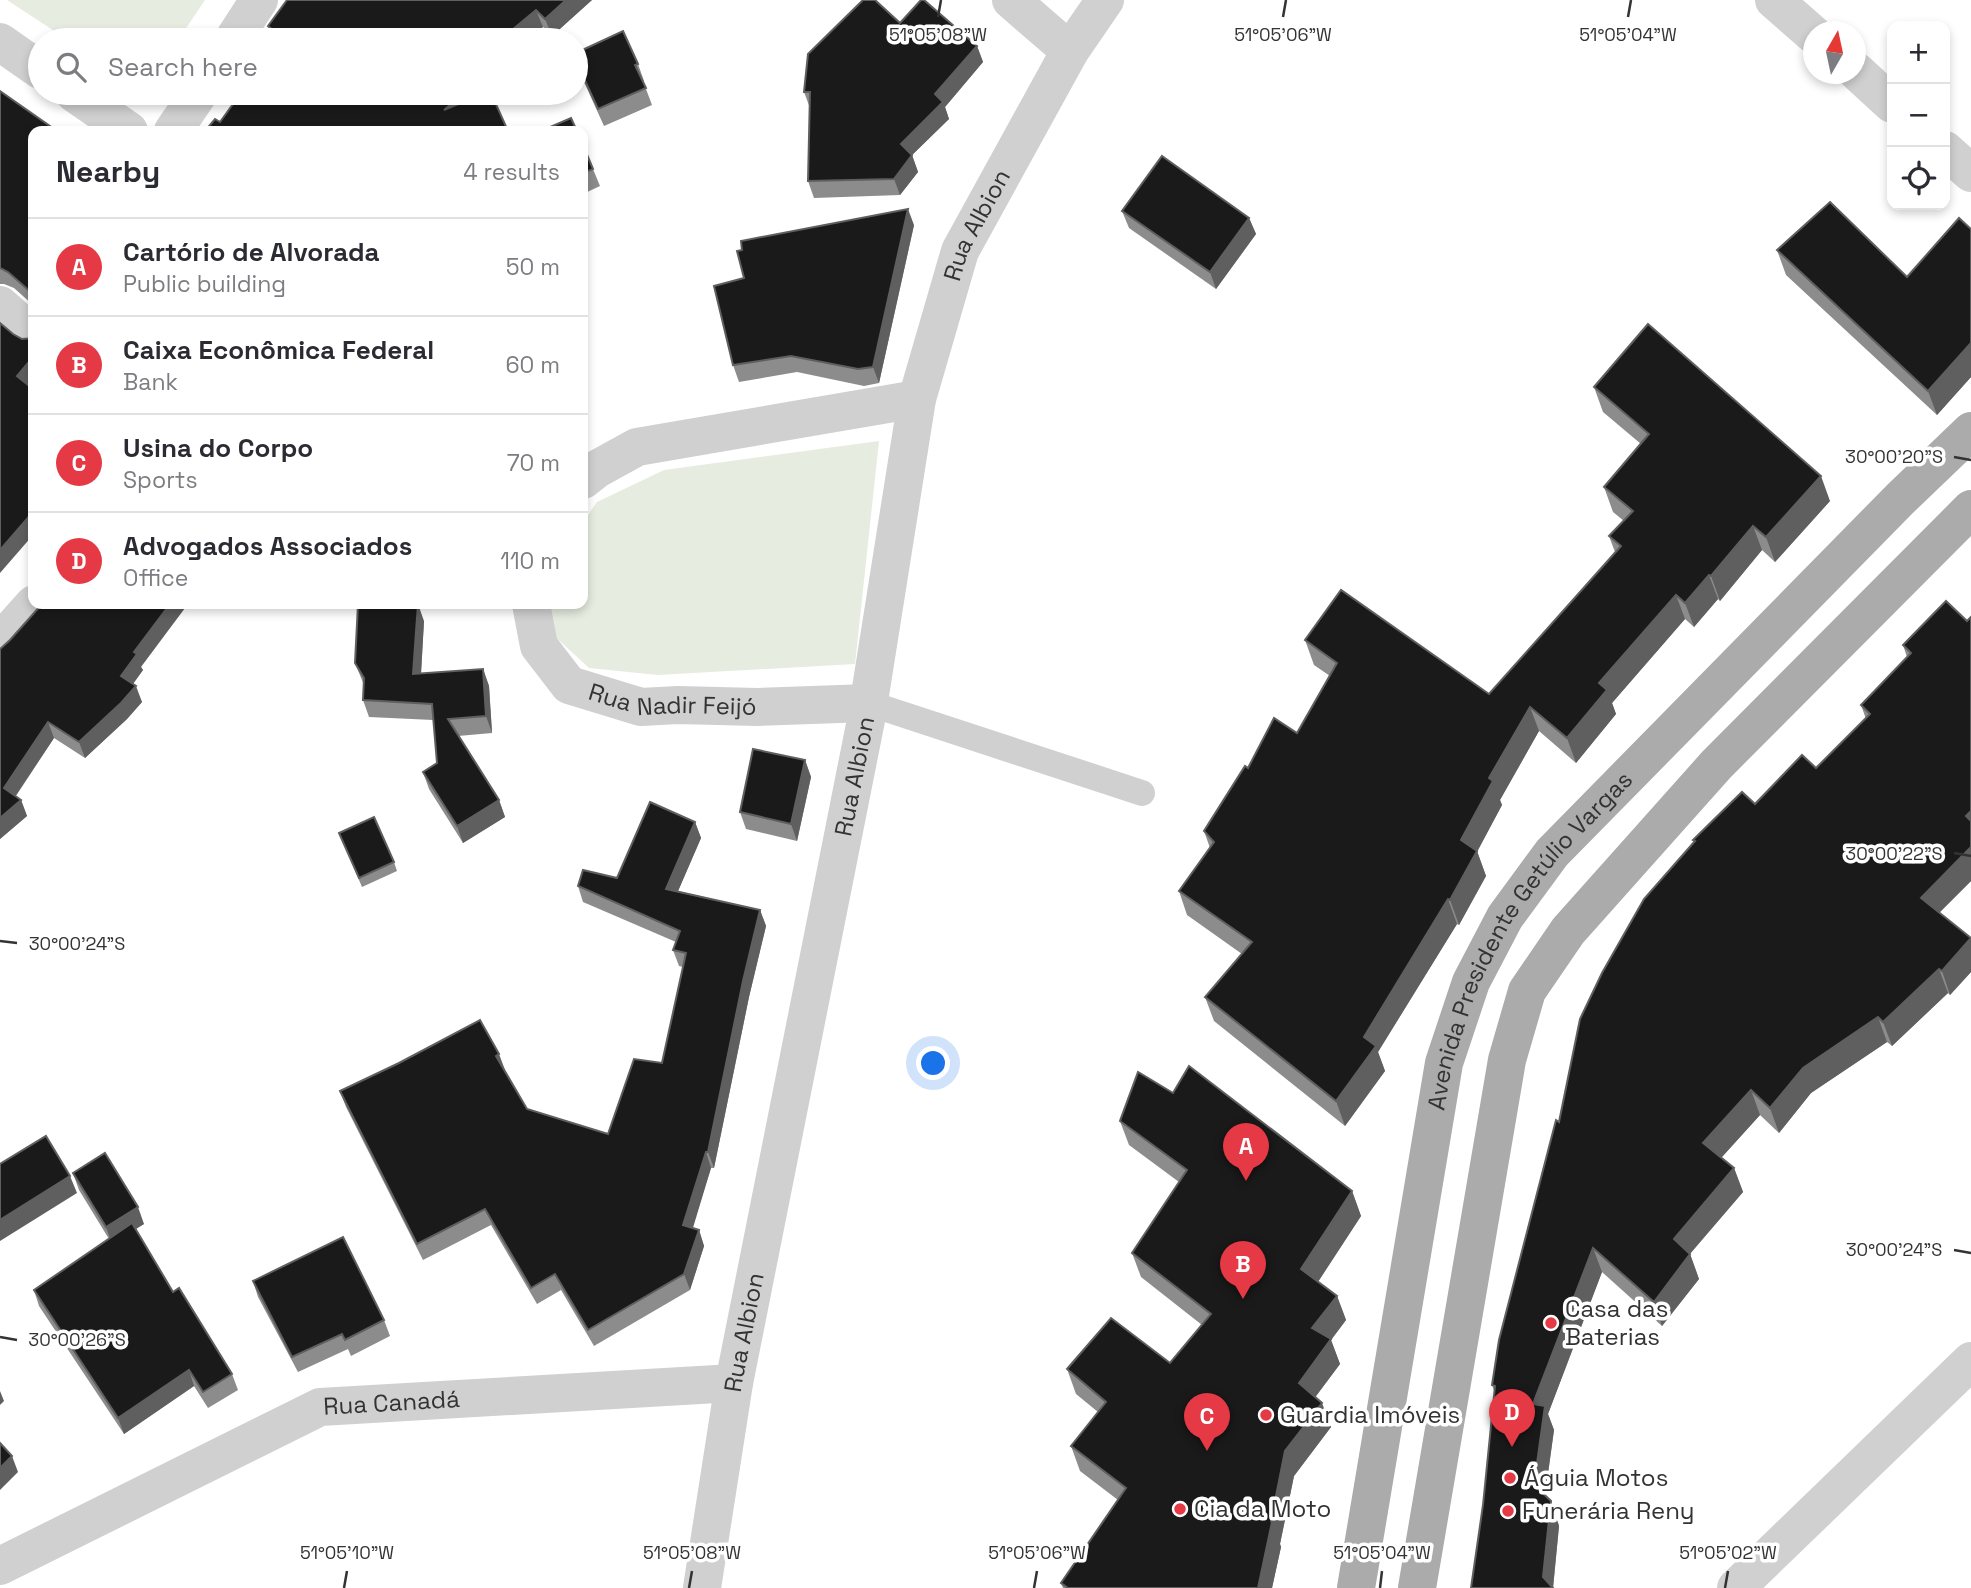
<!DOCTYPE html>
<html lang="en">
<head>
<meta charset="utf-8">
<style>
  body { margin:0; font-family:"Space Grotesk",sans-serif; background:#f7f7f7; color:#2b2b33 }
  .controls { position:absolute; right:21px; top:21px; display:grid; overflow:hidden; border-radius:14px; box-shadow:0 4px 10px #0003 }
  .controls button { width:63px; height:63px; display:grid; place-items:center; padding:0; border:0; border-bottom:2px solid #e1e1e2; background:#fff; color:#2b2b33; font:35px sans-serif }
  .compass { position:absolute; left:1803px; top:21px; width:63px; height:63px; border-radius:50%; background:#fff; box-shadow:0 4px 10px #0003; rotate:9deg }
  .you { position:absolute; left:934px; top:1064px; width:24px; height:24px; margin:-18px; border:5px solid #fff; border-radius:50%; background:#1a73e8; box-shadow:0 0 0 10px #1a73e833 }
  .badge { display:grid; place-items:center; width:46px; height:46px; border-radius:50%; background:#e63946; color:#fff; font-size:23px; font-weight:700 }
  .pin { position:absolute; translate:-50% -58px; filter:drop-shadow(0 2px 4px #0008) }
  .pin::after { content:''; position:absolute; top:37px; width:24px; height:21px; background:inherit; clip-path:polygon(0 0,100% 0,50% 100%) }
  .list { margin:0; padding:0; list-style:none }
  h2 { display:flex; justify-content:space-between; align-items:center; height:91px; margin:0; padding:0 28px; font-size:30px }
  h2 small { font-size:23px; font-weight:400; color:#7c7c81 }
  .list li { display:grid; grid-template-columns:46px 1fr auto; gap:21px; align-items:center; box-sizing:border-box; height:98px; padding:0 28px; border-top:2px solid #e1e1e2 }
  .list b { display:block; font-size:26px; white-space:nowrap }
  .list p { margin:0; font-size:23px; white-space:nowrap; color:#7c7c81 }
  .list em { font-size:23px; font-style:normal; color:#7c7c81 }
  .icon { flex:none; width:38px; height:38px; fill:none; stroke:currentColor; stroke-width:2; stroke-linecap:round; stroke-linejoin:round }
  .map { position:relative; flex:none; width:1971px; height:1588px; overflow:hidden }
  .search { position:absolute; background:#fff; box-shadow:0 4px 10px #0003; left:28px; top:28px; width:560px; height:77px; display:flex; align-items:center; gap:18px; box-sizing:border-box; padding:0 24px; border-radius:38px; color:#7c7c81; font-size:26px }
  .panel { position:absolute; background:#fff; box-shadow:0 4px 10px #0003; left:28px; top:126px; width:560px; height:483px; border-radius:14px }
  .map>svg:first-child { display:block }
  .green { fill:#e6ecdf }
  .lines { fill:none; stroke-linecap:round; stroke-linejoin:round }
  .service { stroke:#d0d0d0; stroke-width:26 }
  .minor { stroke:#d0d0d0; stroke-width:38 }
  .tertiary { stroke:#d0d0d0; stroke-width:38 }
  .primary { stroke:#ababab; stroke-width:38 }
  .wall { fill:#8c8c8c }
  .shaded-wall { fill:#5f5f5f }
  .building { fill:#1a1a1a; stroke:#5f5f5f; stroke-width:2 }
  .ticks { fill:none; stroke:#333; stroke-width:2.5 }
  .poi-dot { fill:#e63946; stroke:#fff; stroke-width:2.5 }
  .labels { text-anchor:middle; stroke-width:7; stroke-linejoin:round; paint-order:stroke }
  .street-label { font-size:24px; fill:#333; stroke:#fff }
  .poi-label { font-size:24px; fill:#333; stroke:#fff; text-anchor:start }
  .ticks-label { font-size:18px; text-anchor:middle; fill:#333; stroke:#fff; stroke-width:7; stroke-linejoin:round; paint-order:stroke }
</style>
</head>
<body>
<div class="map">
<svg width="1971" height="1588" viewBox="0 0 1971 1588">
  <rect width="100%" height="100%" fill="#fff"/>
  <g class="green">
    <polygon points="7,0 205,0 178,40 68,40"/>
    <polygon points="879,441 855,664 658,675 589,668 549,631 551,604 583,604 583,522 597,502 664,470"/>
  </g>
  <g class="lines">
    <polyline class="service" points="868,703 1142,793"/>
    <g class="minor">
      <polyline points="1011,0 1070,51"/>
      <polyline points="233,40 259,0"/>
      <polyline points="0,42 40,70"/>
      <polyline points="74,93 129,131"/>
      <polyline points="173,131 199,93"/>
      <polyline points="0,305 33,334"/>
      <polyline points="583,480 597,469 637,447 917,399"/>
      <path id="s1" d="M531 604 539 646 569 685 641 707 678 705 758 707 868 703"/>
      <polyline points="0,642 34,604"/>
      <path id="s2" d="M0 1566 320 1407 734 1383"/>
      <path id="s3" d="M702 1588 734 1383 866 720 917 399 960 251 1070 51 1105 0"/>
    </g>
    <g class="tertiary">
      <polyline points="1774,0 1814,35"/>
      <polyline points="1856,71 1892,104"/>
      <polyline points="1945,150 1971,173"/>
      <polyline points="1736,1588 1971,1361"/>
    </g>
    <g class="primary">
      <path id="s4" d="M1356 1588 1444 1063 1471 982 1505 917 1552 853 1900 499 1971 431"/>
      <polyline points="1417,1588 1507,1060 1527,991 1568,931 1716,765 1971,509"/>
    </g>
  </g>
  <g class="wall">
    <polygon points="287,0 592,0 552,36 543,27 527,40 273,40 268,26"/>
    <polygon points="977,46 983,62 945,107 949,119 912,155 918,172 900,195 814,198 808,181 810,108 804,92"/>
    <polygon points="576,53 638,64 644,81 643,81 652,105 604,126 579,71 576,63"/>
    <polygon points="0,91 33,131 33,305 14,288 4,284 0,284"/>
    <polygon points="583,145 600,186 583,194"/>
    <polygon points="1122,211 1249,218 1256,234 1216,289 1129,228"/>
    <polygon points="914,225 879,383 864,386 797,372 739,382 733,365"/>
    <polygon points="1971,229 1971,377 1937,415 1786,275 1777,250 1907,277"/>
    <polygon points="1594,387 1830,501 1775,562 1762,550 1720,601 1718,599 1694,627 1685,619 1612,703 1616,714 1576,763 1539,731 1500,800 1502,805 1477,851 1486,876 1459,925 1457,924 1378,1052 1385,1071 1345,1126 1214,1021 1205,997 1242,954 1187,915 1179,891 1210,848 1204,831 1248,768 1297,733 1330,676 1314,665 1305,640 1489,694 1615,552 1609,536 1624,521 1613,512 1604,487 1641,444 1603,412"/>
    <polygon points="1971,617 1971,881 1939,913 1971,938 1971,972 1950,995 1948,993 1892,1046 1887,1042 1811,1093 1779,1133 1760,1115 1721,1158 1734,1168 1743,1192 1690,1254 1699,1279 1662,1326 1602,1272 1548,1414 1554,1430 1545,1496 1551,1501 1559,1526 1553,1588 1483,1505 1495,1393 1492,1385 1559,1122 1694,842 1693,840 1816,768 1866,719 1861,705 1907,657 1903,645 1967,621"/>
    <polygon points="424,621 421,674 483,669 489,686 492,733 458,736 499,800 505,817 463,843 429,789 423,772 437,763 433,720 369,717 363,700 364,685 355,663"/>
    <polygon points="0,649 141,667 143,670 133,684 142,702 127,719 85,758 54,738 16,796 21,800 27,816 0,839"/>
    <polygon points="805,760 811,777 797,841 746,829 740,812"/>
    <polygon points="695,822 701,838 678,891 760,910 766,926 749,997 714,1168 711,1168 692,1228 699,1230 704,1246 690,1290 594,1346 561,1290 537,1304 491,1225 423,1260 346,1107 340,1091 505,1070 527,1109 608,1134 662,1063 683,967 679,966 673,950 676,942 583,902 578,886 617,878"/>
    <polygon points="339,833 394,862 397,871 362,887"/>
    <polygon points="1173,1093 1352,1191 1361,1216 1318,1282 1337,1296 1346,1320 1331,1340 1340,1364 1315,1397 1331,1427 1294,1476 1280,1544 1281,1547 1272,1588 1063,1588 1061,1583 1118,1500 1080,1471 1071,1446 1098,1412 1076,1394 1067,1369 1170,1363 1202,1325 1141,1277 1132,1253 1179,1182 1129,1145 1120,1121"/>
    <polygon points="73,1173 144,1224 135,1229 173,1292 232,1374 238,1390 208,1408 194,1386 124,1434 39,1306 34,1290 109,1239 79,1190"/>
    <polygon points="253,1281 384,1320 390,1336 351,1356 348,1349 298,1372 258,1297"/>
  </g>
  <g class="shaded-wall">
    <polygon points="566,0 592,0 552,36 545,19"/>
    <polygon points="536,10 543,27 527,40 500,40"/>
    <polygon points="977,46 983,62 945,107 949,119 907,160 901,144 935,94"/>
    <polygon points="464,93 489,93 444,110"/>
    <polygon points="912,155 918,172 900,195 894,179"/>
    <polygon points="908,209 914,225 879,383 873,367"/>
    <polygon points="1249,218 1256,234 1216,289 1210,272"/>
    <polygon points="1971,343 1971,377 1937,415 1928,391"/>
    <polygon points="33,357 33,381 23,392 17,376"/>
    <polygon points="1821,476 1830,501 1775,562 1766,537"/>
    <polygon points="33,512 33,535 0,573 0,550"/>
    <polygon points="1753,526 1762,550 1720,601 1711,576"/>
    <polygon points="1709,575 1718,599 1694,627 1685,603"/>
    <polygon points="1676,595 1685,619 1612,703 1616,714 1576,763 1567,738 1599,683"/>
    <polygon points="170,604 188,604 141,667 143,670 127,692 121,676 134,652"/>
    <polygon points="418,604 424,621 420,691 413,674"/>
    <polygon points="483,669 489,686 492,733 486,716"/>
    <polygon points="136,686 142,702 127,719 85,758 79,742"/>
    <polygon points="1530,707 1539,731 1500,800 1502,805 1476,854 1477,851 1486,876 1459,925 1450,900 1461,840 1489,778"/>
    <polygon points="48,722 54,738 10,804 4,788"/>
    <polygon points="805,760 811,777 797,841 791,824"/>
    <polygon points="21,800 27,816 0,839 0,818"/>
    <polygon points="499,800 505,817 463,843 457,826"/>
    <polygon points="1971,811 1971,831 1966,816"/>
    <polygon points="695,822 701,838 672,905 666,889"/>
    <polygon points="1971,847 1971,881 1930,922 1921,898"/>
    <polygon points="1448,899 1457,924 1378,1052 1385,1071 1345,1126 1336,1101 1364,1037"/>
    <polygon points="760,910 766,926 749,997 714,1168 708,1152 743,981"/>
    <polygon points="1971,938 1971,972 1950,995 1942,971"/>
    <polygon points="1939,969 1948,993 1892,1046 1883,1022"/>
    <polygon points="1878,1017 1887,1042 1811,1093 1779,1133 1770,1108 1803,1068"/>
    <polygon points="499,1054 505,1070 502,1073 496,1056"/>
    <polygon points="1751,1090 1760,1115 1712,1168 1703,1143"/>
    <polygon points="706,1152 711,1168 689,1241 683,1225"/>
    <polygon points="1734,1168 1743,1192 1682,1263 1674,1239"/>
    <polygon points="70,1176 77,1193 0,1241 0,1220"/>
    <polygon points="1352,1191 1361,1216 1310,1294 1301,1269"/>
    <polygon points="138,1207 144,1224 112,1244 106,1227"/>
    <polygon points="699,1230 704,1246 690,1290 684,1274"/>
    <polygon points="1593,1248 1602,1272 1548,1414 1554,1430 1543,1509 1534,1485 1533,1404"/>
    <polygon points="1690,1254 1699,1279 1662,1326 1654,1302"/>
    <polygon points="1337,1296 1346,1320 1331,1340 1340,1364 1308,1407 1299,1383 1312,1328"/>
    <polygon points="189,1370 194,1386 124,1434 118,1418"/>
    <polygon points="0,1391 4,1401 0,1405"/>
    <polygon points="1322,1403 1331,1427 1294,1476 1280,1544 1281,1547 1272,1588 1258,1588 1285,1451"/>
    <polygon points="12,1456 18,1472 0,1490 0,1468"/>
    <polygon points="1551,1501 1559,1526 1553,1588 1543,1577"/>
  </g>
  <g class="building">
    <polygon points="287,0 566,0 545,19 536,10 500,40 281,40 283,38 268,26"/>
    <polygon points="863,0 875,0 900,23 921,0 924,0 977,46 935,94 943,102 901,144 912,155 894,179 808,181 810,92 804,92 808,54"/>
    <polygon points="623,31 638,64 635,65 646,88 598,109 576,61 576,53"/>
    <polygon points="0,91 54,129 52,131 33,131 33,294 8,272 0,268"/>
    <polygon points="241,93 464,93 444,110 484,93 491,93 508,131 205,131 215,119 220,122"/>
    <polygon points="571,118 577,131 541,131"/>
    <polygon points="583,145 593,169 583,173"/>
    <polygon points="1162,156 1249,218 1210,272 1122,211"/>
    <polygon points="1830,202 1907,277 1959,218 1971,229 1971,343 1928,391 1777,250"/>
    <polygon points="908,209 873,367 858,369 791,356 733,365 714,286 744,278 737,251 742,250 741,241"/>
    <polygon points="0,323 13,334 22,339 33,338 33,357 17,376 33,389 33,512 0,550"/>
    <polygon points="1648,324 1821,476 1766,537 1753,526 1711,576 1709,575 1685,603 1676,595 1599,683 1607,690 1567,738 1530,707 1489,778 1493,781 1461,840 1477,851 1450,900 1448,899 1364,1037 1376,1046 1336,1101 1205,997 1252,942 1179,891 1214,842 1204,831 1245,766 1248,768 1274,718 1297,733 1337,663 1305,640 1341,590 1489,694 1621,546 1609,536 1633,511 1604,487 1649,434 1594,387"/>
    <polygon points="1946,601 1967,621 1971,617 1971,811 1966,816 1971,821 1971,847 1921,898 1971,938 1942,971 1939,969 1883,1022 1878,1017 1803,1068 1770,1108 1751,1090 1703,1143 1734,1168 1674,1239 1690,1254 1654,1302 1593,1248 1533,1404 1545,1406 1534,1485 1551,1501 1543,1577 1553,1588 1471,1588 1483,1505 1495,1386 1492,1385 1499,1340 1556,1120 1559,1122 1580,1019 1602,973 1644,899 1695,841 1693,840 1742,792 1755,804 1802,755 1816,768 1870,714 1861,705 1911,653 1903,645"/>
    <polygon points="42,604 170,604 134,652 137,654 121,676 136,686 121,703 79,742 48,722 4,788 21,800 0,818 0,649 10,640"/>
    <polygon points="358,604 418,604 413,674 483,669 486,716 448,719 499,800 457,826 423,772 437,763 432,704 363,700 364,678 355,663"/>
    <polygon points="753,749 805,760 791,824 740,812"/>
    <polygon points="650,802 695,822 666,889 760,910 743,981 708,1152 706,1152 683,1225 699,1230 684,1274 588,1330 555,1274 531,1288 485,1209 417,1244 340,1091 399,1063 480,1020 499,1054 496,1056 527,1109 608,1134 634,1059 662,1063 686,953 673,950 680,931 578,886 583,870 617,878"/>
    <polygon points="374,817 394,862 359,878 339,833"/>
    <polygon points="1189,1066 1352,1191 1301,1269 1337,1296 1312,1328 1331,1339 1299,1383 1322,1403 1285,1451 1271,1521 1272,1522 1258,1588 1068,1588 1061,1583 1126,1488 1071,1446 1106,1402 1067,1369 1111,1318 1170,1363 1211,1314 1132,1253 1187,1170 1120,1121 1138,1072 1173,1093"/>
    <polygon points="46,1136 70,1176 0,1220 0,1164"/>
    <polygon points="105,1153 138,1207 106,1227 73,1173"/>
    <polygon points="132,1223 173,1292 179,1288 232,1374 203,1392 189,1370 118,1418 34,1290"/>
    <polygon points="343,1237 384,1320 345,1340 342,1334 292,1357 253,1281"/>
    <polygon points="0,1443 12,1456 0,1468"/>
  </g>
  <path class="ticks" d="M938 17 941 0M1283 17 1286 0M1628 17 1631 0M1954 457 1971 460M1954 853 1971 856M0 941 17 943M1954 1250 1971 1253M0 1337 17 1340M344 1588 347 1571M689 1588 692 1571M1034 1588 1037 1571M1380 1588 1382 1571M1725 1588 1728 1571"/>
  <g class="poi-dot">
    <circle cx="1551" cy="1323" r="7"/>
    <circle cx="1266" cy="1415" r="7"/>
    <circle cx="1510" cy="1478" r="7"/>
    <circle cx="1180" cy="1509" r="7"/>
    <circle cx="1508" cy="1511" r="7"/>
  </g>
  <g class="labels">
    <g class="street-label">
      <text dy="8" stroke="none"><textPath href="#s3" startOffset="1393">Rua Albion</textPath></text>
      <text dy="8" stroke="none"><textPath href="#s1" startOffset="198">Rua Nadir Feijó</textPath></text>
      <text dy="8" stroke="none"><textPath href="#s3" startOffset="826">Rua Albion</textPath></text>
      <text dy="8" stroke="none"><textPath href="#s4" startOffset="682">Avenida Presidente Getúlio Vargas</textPath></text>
      <text dy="8" stroke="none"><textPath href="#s3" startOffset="259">Rua Albion</textPath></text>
      <text dy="8" stroke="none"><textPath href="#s2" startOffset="429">Rua Canadá</textPath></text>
    </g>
    <g class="poi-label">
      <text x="1565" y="1317">Casa das<tspan x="1565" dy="28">Baterias</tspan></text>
      <text x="1280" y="1423">Guardia Imóveis</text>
      <text x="1524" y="1486">Águia Motos</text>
      <text x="1194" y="1517">Cia da Moto</text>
      <text x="1522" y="1519">Funerária Reny</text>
    </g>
  </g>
  <g class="ticks-label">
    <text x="938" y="41">51°05'08"W</text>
    <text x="1283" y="41">51°05'06"W</text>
    <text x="1628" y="41">51°05'04"W</text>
    <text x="1894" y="463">30°00'20"S</text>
    <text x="1894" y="860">30°00'22"S</text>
    <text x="77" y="950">30°00'24"S</text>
    <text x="1894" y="1256">30°00'24"S</text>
    <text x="77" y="1346">30°00'26"S</text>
    <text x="347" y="1559">51°05'10"W</text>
    <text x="692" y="1559">51°05'08"W</text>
    <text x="1037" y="1559">51°05'06"W</text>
    <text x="1382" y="1559">51°05'04"W</text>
    <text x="1728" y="1559">51°05'02"W</text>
  </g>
</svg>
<div class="controls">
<button>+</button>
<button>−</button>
<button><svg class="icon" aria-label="locate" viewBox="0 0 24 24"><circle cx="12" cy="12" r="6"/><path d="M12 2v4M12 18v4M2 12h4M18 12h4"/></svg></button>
</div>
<svg class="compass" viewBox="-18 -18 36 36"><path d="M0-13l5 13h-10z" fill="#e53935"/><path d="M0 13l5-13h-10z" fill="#7c7c81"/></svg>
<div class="you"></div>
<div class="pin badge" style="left:1246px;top:1181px">A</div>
<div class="pin badge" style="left:1243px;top:1299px">B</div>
<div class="pin badge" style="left:1207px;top:1451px">C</div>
<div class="pin badge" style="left:1512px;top:1447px">D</div>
<div class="search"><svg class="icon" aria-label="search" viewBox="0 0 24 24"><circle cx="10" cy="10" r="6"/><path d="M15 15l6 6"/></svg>Search here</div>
<section class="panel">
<h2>Nearby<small>4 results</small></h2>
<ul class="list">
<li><span class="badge">A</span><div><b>Cartório de Alvorada</b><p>Public building</p></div><em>50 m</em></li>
<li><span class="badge">B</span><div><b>Caixa Econômica Federal</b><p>Bank</p></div><em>60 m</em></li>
<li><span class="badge">C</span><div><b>Usina do Corpo</b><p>Sports</p></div><em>70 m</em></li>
<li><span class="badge">D</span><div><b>Advogados Associados</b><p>Office</p></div><em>110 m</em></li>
</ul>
</section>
</div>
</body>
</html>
